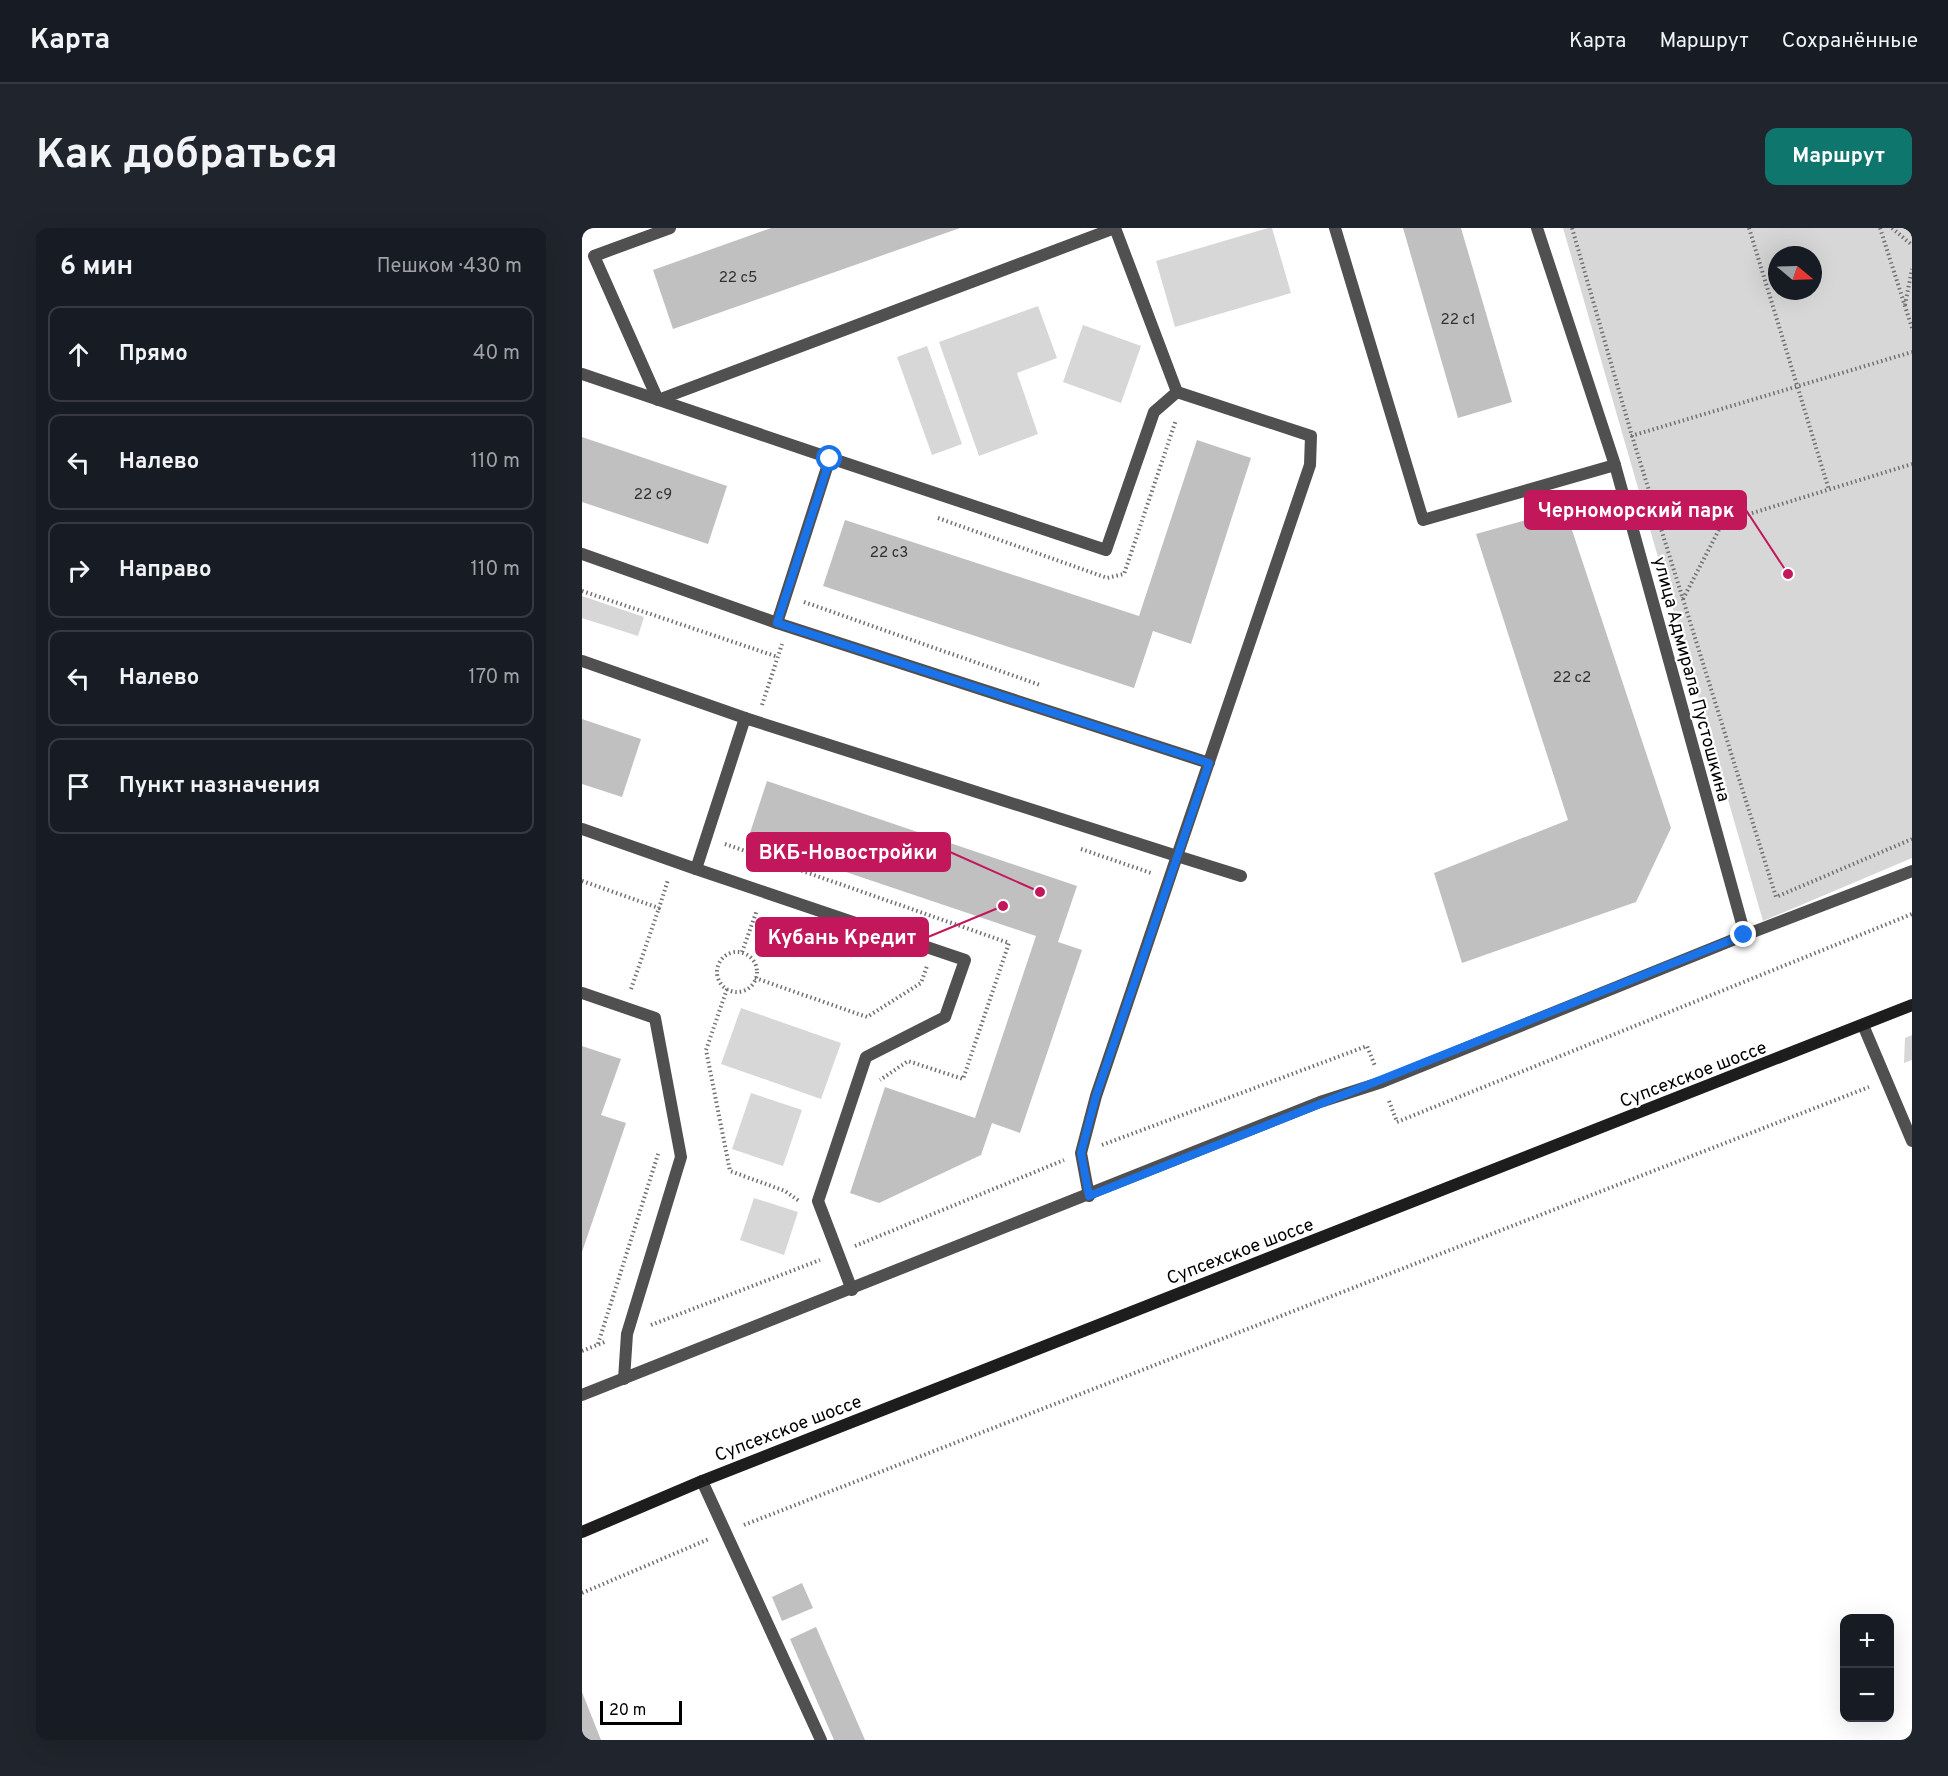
<!DOCTYPE html>
<html lang="ru">
<head>
<meta charset="utf-8">
<style>
  body { margin:0; font-family:Overpass,sans-serif; background:#20242c; color:#f1f3f6 }
  .controls { position:absolute; right:18px; bottom:18px; display:grid; overflow:hidden; border-radius:12px; box-shadow:0 6px 24px #0002 }
  .controls button { width:54px; height:54px; display:grid; place-items:center; padding:0; border:0; border-bottom:2px solid #363941; background:#171b24; color:#f1f3f6; font:30px sans-serif }
  .compass { position:absolute; left:1186px; top:18px; width:54px; height:54px; border-radius:50%; background:#171b24; box-shadow:0 6px 24px #0002; rotate:109deg }
  .scale { position:absolute; left:18px; bottom:15px; width:82px; box-sizing:border-box; padding-left:6px; border:3px solid #000; border-top:0; font-size:16px; line-height:21px; white-space:nowrap; color:#000; -webkit-text-stroke:4px #fff; paint-order:stroke }
  .stop { position:absolute; width:18px; height:18px; margin:-14px; border:4px solid #1a73e8; border-radius:50%; background:#fff }
  .stop.end { background:#1a73e8; border-color:#fff; box-shadow:0 2px 6px #0008 }
  .list { margin:0; padding:0; list-style:none }
  h2 { display:flex; justify-content:space-between; align-items:center; height:78px; margin:0; padding:0 24px; font-size:26px }
  h2 small { font-size:20px; font-weight:400; color:#9ea1a6 }
  .list li { display:grid; grid-template-columns:39px 1fr auto; gap:18px; align-items:center; box-sizing:border-box; height:96px; margin:0 12px 12px; padding:0 12px; border:2px solid #363941; border-radius:12px }
  .list b { display:block; font-size:22px; white-space:nowrap }
  .list em { font-size:20px; font-style:normal; color:#9ea1a6 }
  .icon { flex:none; width:33px; height:33px; fill:none; stroke:currentColor; stroke-width:2; stroke-linecap:round; stroke-linejoin:round }
  .map { position:relative; flex:none; width:1330px; height:1512px; overflow:hidden; border-radius:12px }
  header { display:flex; align-items:center; gap:36px; box-sizing:border-box; height:84px; padding:0 30px; background:#171b24; border-bottom:2px solid #363941 }
  header strong { font-size:28px }
  nav { display:flex; gap:33px; margin-inline-start:auto; font-size:21px }
  .intro { display:flex; align-items:center; justify-content:space-between; box-sizing:border-box; height:144px; padding:0 36px }
  h1 { margin:0; font-size:42px }
  .button { padding:15px 27px; border-radius:12px; background:#0f766e; color:#fff; font-size:21px; font-weight:700 }
  main { display:flex; gap:36px; padding:0 36px }
  aside { flex:1; background:#171b24; border-radius:12px; box-shadow:0 6px 24px #0002 }
  .map>svg:first-child { display:block }
  .green { fill:#d7d7d7; fill-rule:evenodd }
  .building { fill:#c0c0c0 }
  .lines { fill:none; stroke-linecap:round; stroke-linejoin:round }
  .path { stroke:#727272; stroke-width:4; stroke-dasharray:1.5 3; stroke-linecap:butt }
  .lane { stroke:#505050; stroke-width:12 }
  .street { stroke:#505050; stroke-width:12 }
  .secondary { stroke:#1d1d1d; stroke-width:12 }
  .route { stroke:#1a73e8; stroke-width:8 }
  .labels { text-anchor:middle; stroke-width:4.5; stroke-linejoin:round; paint-order:stroke }
  .number-label { font-size:15px; fill:#303030 }
  .street-label { font-size:18px; fill:#000; stroke:#fff }
  .leader { fill:none; stroke:#c2185b; stroke-width:2 }
  .callout-dot { fill:#c2185b; stroke:#fff; stroke-width:2 }
  .callout { fill:#c2185b; stroke:#c2185b; stroke-width:2 }
  .callout-label { font-size:20px; text-anchor:middle; font-weight:bold; fill:#fff }
</style>
</head>
<body>
<header>
<strong>Карта</strong>
<nav><a>Карта</a><a>Маршрут</a><a>Сохранённые</a></nav>
</header>
<div class="intro"><h1>Как добраться</h1><a class="button">Маршрут</a></div>
<main>
<aside>
<h2>6 мин<small>Пешком · 430 m</small></h2>
<ul class="list">
<li><svg class="icon" aria-label="ahead" viewBox="0 0 24 24"><path d="M12 20V5M6 11l6-6 6 6"/></svg><div><b>Прямо</b></div><em>40 m</em></li>
<li><svg class="icon" aria-label="left" viewBox="0 0 24 24"><path d="M17 20v-9H6M10 6l-5 5 5 5"/></svg><div><b>Налево</b></div><em>110 m</em></li>
<li><svg class="icon" aria-label="right" viewBox="0 0 24 24"><path d="M7 20v-9h11M14 6l5 5-5 5"/></svg><div><b>Направо</b></div><em>110 m</em></li>
<li><svg class="icon" aria-label="left" viewBox="0 0 24 24"><path d="M17 20v-9H6M10 6l-5 5 5 5"/></svg><div><b>Налево</b></div><em>170 m</em></li>
<li><svg class="icon" aria-label="arrive" viewBox="0 0 24 24"><path d="M6 21V4h12l-3 4 3 4H6"/></svg><div><b>Пункт назначения</b></div></li>
</ul>
</aside>
<div class="map">
<svg width="1330" height="1512" viewBox="0 0 1330 1512">
  <rect width="100%" height="100%" fill="#fff"/>
  <g class="green">
    <polygon points="686,0 690,0 709,65 593,99 574,33"/>
    <path d="M981 0H1330V630L1181 693ZM1195 27H1231V63H1195Z"/>
    <polygon points="456,78 475,130 435,145 456,206 397,228 357,114"/>
    <polygon points="501,97 559,118 539,175 481,154"/>
    <polygon points="345,118 380,216 350,227 315,129"/>
    <polygon points="0,368 62,389 56,408 0,390"/>
    <polygon points="159,780 259,815 239,871 139,836"/>
    <polygon points="1330,807 1330,832 1322,835 1323,810"/>
    <polygon points="169,865 220,882 201,938 150,921"/>
    <polygon points="172,970 216,984 202,1027 158,1012"/>
  </g>
  <g class="building">
    <polygon points="189,0 378,0 91,101 71,42"/>
    <polygon points="821,0 879,0 930,174 876,190"/>
    <polygon points="0,209 145,258 126,316 0,274"/>
    <polygon points="615,212 669,230 609,416 571,403 552,460 241,358 263,292 557,388"/>
    <polygon points="983,281 1089,600 1054,674 880,735 852,645 986,592 894,306"/>
    <polygon points="0,491 59,511 40,569 0,556"/>
    <polygon points="185,553 495,658 476,714 500,722 438,905 410,895 399,927 297,975 268,965 303,859 393,890 454,708 166,611"/>
    <polygon points="0,818 39,831 19,887 44,895 0,1024"/>
    <polygon points="220,1355 231,1380 200,1393 190,1369"/>
    <polygon points="234,1399 283,1512 252,1512 208,1411"/>
    <polygon points="0,1464 19,1512 0,1512"/>
  </g>
  <g class="lines">
    <g class="path">
      <polyline points="990,0 1050,208 1194,669 1330,611"/>
      <polyline points="1167,0 1247,262"/>
      <polyline points="1298,0 1330,100"/>
      <polyline points="1310,0 1330,17"/>
      <polyline points="1323,77 1330,41"/>
      <polyline points="1049,208 1330,124"/>
      <polyline points="356,290 525,350 542,346 594,192"/>
      <polyline points="0,363 196,429"/>
      <polyline points="1101,371 1141,294 1330,236"/>
      <polyline points="222,374 458,457"/>
      <polyline points="180,477 200,416"/>
      <polyline points="143,616 427,715 381,851 326,833 298,852"/>
      <polyline points="499,621 569,645"/>
      <polyline points="0,653 77,680 86,652"/>
      <polyline points="160,724 175,682"/>
      <circle cx="155" cy="744" r="20"/>
      <polyline points="173,750 285,789 339,755 345,738"/>
      <polyline points="49,761 77,680"/>
      <polyline points="145,761 124,822 148,943 203,963 217,973"/>
      <polyline points="807,873 815,894 1330,686"/>
      <polyline points="520,917 785,818 793,838"/>
      <polyline points="273,1018 482,932"/>
      <polyline points="69,1097 238,1032"/>
      <polyline points="16,1116 77,923"/>
      <polyline points="0,1123 25,1113"/>
      <polyline points="162,1297 1287,859"/>
      <polyline points="0,1365 127,1311"/>
    </g>
    <g class="lane">
      <polyline points="88,0 12,28 76,172 533,0 595,164"/>
      <polyline points="753,0 841,292 1033,237"/>
      <polyline points="0,146 248,230"/>
      <polyline points="0,326 195,395"/>
      <polyline points="0,433 163,490"/>
      <polyline points="627,535 195,395 248,230 524,322 572,184 595,164 729,208 728,237 595,628 659,648"/>
      <polyline points="0,601 114,641"/>
      <polyline points="0,765 73,790 99,929 45,1106 42,1151"/>
      <polyline points="1281,797 1330,913"/>
      <polyline points="270,1062 236,973 284,829 363,789 383,732 114,641 163,490 595,628 514,868 499,925 507,968"/>
      <polyline points="0,1167 738,874 800,854 1163,707"/>
      <polyline points="120,1253 239,1512"/>
    </g>
    <polyline class="street" points="955,0 1033,237 1163,707 1330,643"/>
    <polyline class="secondary" points="0,1304 120,1253 1330,777"/>
  </g>
  <g class="lines">
    <polyline class="route" points="248,231 195,395 627,535 514,868 499,925 507,968 1162,707"/>
  </g>
  <g class="labels">
    <g class="number-label">
      <text x="156" y="54">22 с5</text>
      <text x="876" y="96">22 с1</text>
      <text x="71" y="271">22 c9</text>
      <text x="307" y="329">22 с3</text>
      <text x="990" y="454">22 с2</text>
    </g>
    <g class="street-label">
      <text transform="translate(1110 451) rotate(75)" y="6">улица Адмирала Пустошкина</text>
      <text transform="translate(1111 846) rotate(-21)" y="6">Супсехское шоссе</text>
      <text transform="translate(658 1023) rotate(-21)" y="6">Супсехское шоссе</text>
      <text transform="translate(206 1200) rotate(-21)" y="6">Супсехское шоссе</text>
    </g>
  </g>
  <path class="leader" d="M1206 346L1164 282M458 664L368 624M421 678L346 709"/>
  <g class="callout-dot">
    <circle cx="1206" cy="346" r="6"/>
    <circle cx="458" cy="664" r="6"/>
    <circle cx="421" cy="678" r="6"/>
  </g>
  <g class="callout">
    <rect x="943" y="263" width="221" height="38" rx="6"/>
    <rect x="165" y="605" width="203" height="38" rx="6"/>
    <rect x="174" y="690" width="172" height="38" rx="6"/>
  </g>
  <g class="callout-label">
    <text x="1054" y="289">Черноморский парк</text>
    <text x="266" y="631">ВКБ-Новостройки</text>
    <text x="260" y="716">Кубань Кредит</text>
  </g>
</svg>
<div class="controls">
<button>+</button>
<button>−</button>
</div>
<svg class="compass" viewBox="-18 -18 36 36"><path d="M0-13l5 13h-10z" fill="#e53935"/><path d="M0 13l5-13h-10z" fill="#9ea1a6"/></svg>
<div class="scale">20 m</div>
<div class="stop" style="left:248px;top:231px"></div>
<div class="stop end" style="left:1162px;top:707px"></div>
</div>
</main>
</body>
</html>
